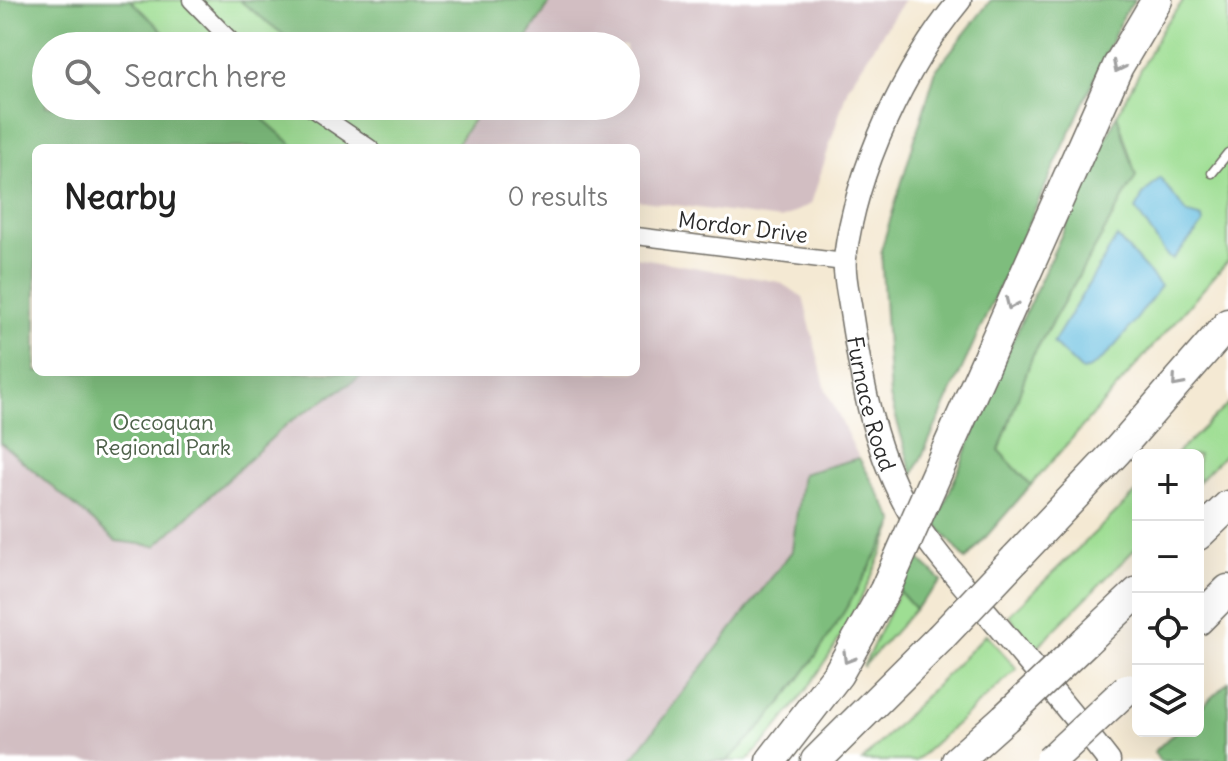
<!DOCTYPE html>
<html lang="en">
<head>
<meta charset="utf-8">
<style>
  body { margin:0; font-family:Delius,sans-serif; background:#f2f2f2; color:#222 }
  .controls { position:absolute; right:24px; bottom:24px; display:grid; overflow:hidden; border-radius:12px; box-shadow:0 8px 32px #0002 }
  .controls button { width:72px; height:72px; display:grid; place-items:center; padding:0; border:0; border-bottom:2px solid #e0e0e0; background:#fff; color:#222; font:40px sans-serif }
  .list { margin:0; padding:0; list-style:none }
  h2 { display:flex; justify-content:space-between; align-items:center; height:104px; margin:0; padding:0 32px; font-size:34px }
  h2 small { font-size:26px; font-weight:400; color:#767676 }
  .icon { flex:none; width:44px; height:44px; fill:none; stroke:currentColor; stroke-width:2; stroke-linecap:round; stroke-linejoin:round }
  .map { position:relative; flex:none; width:1228px; height:761px; overflow:hidden }
  .search { position:absolute; background:#fff; box-shadow:0 8px 32px #0002; left:32px; top:32px; width:608px; height:88px; display:flex; align-items:center; gap:20px; box-sizing:border-box; padding:0 28px; border-radius:44px; color:#767676; font-size:30px }
  .panel { position:absolute; background:#fff; box-shadow:0 8px 32px #0002; left:32px; top:144px; width:608px; height:232px; border-radius:12px }
  .map>svg:first-child { display:block }
  .industrial { fill:#d2bec2 }
  .green { fill:#9ede93; stroke:#64845f; stroke-width:2 }
  .forest { fill:#7ebd7d; stroke:#547454; stroke-width:2 }
  .water { fill:#63bde0; stroke:#477486; stroke-width:2 }
  .lines { fill:none; stroke-linecap:round; stroke-linejoin:round }
  .lane-casing { stroke:#716e66; stroke-width:11 }
  .street-casing { stroke:#716e66; stroke-width:19 }
  .secondary-casing { stroke:#716e66; stroke-width:25 }
  .highway-casing { stroke:#716e66; stroke-width:33 }
  .lane { stroke:#fff; stroke-width:8 }
  .street { stroke:#fff; stroke-width:16 }
  .secondary { stroke:#fff; stroke-width:22 }
  .highway { stroke:#fff; stroke-width:30 }
  .highway-bridge-casing { stroke:#716e66; stroke-width:33; stroke-linecap:butt }
  .highway-bridge { stroke:#fff; stroke-width:30 }
  .oneway { stroke:#a0a0a0 }
  .labels { text-anchor:middle; stroke-width:6; stroke-linejoin:round; paint-order:stroke }
  .street-label { font-size:22px; fill:#2b2b2b; stroke:#fff }
  .park-label { font-size:22px; fill:#4e614a; stroke:#fff }
</style>
</head>
<body>
<div class="map">
<svg width="1228" height="761" viewBox="0 0 1228 761">
  <rect width="100%" height="100%" fill="#fff"/>
  <filter id="ink" filterUnits="userSpaceOnUse"><feTurbulence type="fractalNoise" baseFrequency=".0125" numOctaves="2"/><feDisplacementMap in="SourceGraphic" scale="16" xChannelSelector="R" yChannelSelector="G"/><feConvolveMatrix kernelMatrix="1 2 1 2 8 2 1 2 1" color-interpolation-filters="sRGB"/></filter>
  <filter id="wash" filterUnits="userSpaceOnUse"><feTurbulence type="fractalNoise" baseFrequency=".006" numOctaves="4" result="noise"/><feDisplacementMap in="SourceGraphic" scale="32" xChannelSelector="R" yChannelSelector="G"/><feGaussianBlur stdDeviation="1.8" result="paint"/><feColorMatrix in="noise" values="0 0 0 0 0 0 0 0 0 0 0 0 0 0 0 0 0 1.4 0 .05"/><feComposite in="paint" operator="in"/></filter>
  <g filter="url(#wash)">
    <rect width="100%" height="100%" fill="#f4e9d3"/>
    <g class="industrial">
      <polygon points="552,0 904,0 848,87 811,204 781,219 636,200 636,148 454,148 482,106 626,106 626,46 522,46"/>
      <polygon points="636,257 779,282 803,297 826,390 859,458 802,474 792,551 630,761 0,761 0,442 116,541 226,477 288,423 368,372 636,372"/>
    </g>
    <g class="green">
      <polygon points="0,0 552,0 522,46 46,46 46,106 482,106 454,148 36,148"/>
      <polygon points="1184,0 1228,0 1228,261 1031,485 999,451 1032,357 1136,176 1117,115 1163,27"/>
      <polygon points="1228,404 1228,451 1198,482 1198,455 1175,455"/>
      <polygon points="1138,491 1138,546 1033,651 1009,615"/>
      <path d="M895 522C857 616 818 687 747 761H727C799 695 848 607 895 522Z"/>
      <polygon points="899,591 915,609 863,667"/>
      <polygon points="986,634 1017,669 915,761 862,761"/>
    </g>
    <g class="forest">
      <polygon points="0,0 130,0 179,46 46,46 46,106 248,106 296,148 36,148 36,372 368,372 288,423 156,546 116,541 0,442"/>
      <polygon points="239,0 552,0 522,46 298,46"/>
      <polygon points="991,0 1135,0 1124,14 913,476 890,397 881,250 936,70"/>
      <polygon points="1117,115 1136,176 1032,357 999,451 1031,485 966,560 936,524 1010,346"/>
      <path d="M859 458 895 522C849 607 799 695 727 761H630L792 551 802 474Z"/>
      <polygon points="917,557 942,581 915,609 899,591"/>
      <polygon points="1228,682 1228,761 1160,761 1154,752 1176,731 1198,731 1198,710"/>
    </g>
    <g class="water">
      <polygon points="1160,178 1188,214 1202,218 1203,224 1173,259 1168,257 1136,210 1142,196"/>
      <path d="M1117 237 1161 286C1144 307 1107 366 1082 371L1053 343Z"/>
    </g>
  </g>
  <g filter="url(#ink)">
    <g class="lines">
      <g class="lane-casing">
        <polyline id="lane" points="1212,173 1228,153"/>
      </g>
      <g class="street-casing">
        <g id="street">
          <polyline points="191,0 236,46"/>
          <polyline points="308,106 370,148"/>
          <polyline points="636,236 844,262"/>
        </g>
      </g>
      <g class="secondary-casing">
        <g id="secondary">
          <path id="s1" d="M960 0C904 68 856 170 845 258 843 275 849 295 851 312 862 384 875 457 914 520 933 551 958 578 981 606 1024 657 1068 708 1109 761"/>
        </g>
      </g>
      <g class="highway-casing">
        <g id="highway">
          <polyline points="946,452 1118,66 1157,0"/>
          <polyline points="1198,535 1228,506"/>
          <polyline points="1015,559 1117,451 1228,324"/>
          <polyline points="1198,620 1228,590"/>
          <polyline points="1086,641 1138,592"/>
          <polyline points="771,761 838,674 885,590"/>
          <polyline points="816,761 940,638"/>
          <polyline points="957,761 1005,718"/>
        </g>
      </g>
      <use href="#lane" class="lane"/>
      <use href="#street" class="street"/>
      <use href="#secondary" class="secondary"/>
      <use href="#highway" class="highway"/>
      <g class="highway-bridge-casing">
        <g id="highway-bridge">
          <polyline points="885,590 946,452"/>
          <polyline points="940,638 1015,559"/>
          <polyline points="1005,718 1086,641"/>
          <polyline points="1050,761 1127,689"/>
        </g>
      </g>
      <use href="#highway-bridge" class="highway-bridge"/>
    </g>
    <defs><path id="oneway-chevron" d="M-2-3.5L2.5 0L-2 3.5" fill="none" stroke-width="1.6" stroke-linecap="round" stroke-linejoin="round" transform="scale(2)"/></defs>
    <g class="oneway">
      <use href="#oneway-chevron" transform="translate(1118 67) rotate(117)"/>
      <use href="#oneway-chevron" transform="translate(1011 304) rotate(114)"/>
      <use href="#oneway-chevron" transform="translate(1177 382) rotate(131)"/>
      <use href="#oneway-chevron" transform="translate(848 658) rotate(121)"/>
    </g>
  </g>
  <g class="labels">
    <g class="street-label">
      <text transform="translate(743 227) rotate(7)" y="8">Mordor Drive</text>
      <text dy="8" stroke="none"><textPath href="#s1" startOffset="434">Furnace Road</textPath></text>
    </g>
    <g class="park-label">
      <text x="163" y="430">Occoquan<tspan x="163" dy="25">Regional Park</tspan></text>
    </g>
  </g>
</svg>
<div class="controls">
<button>+</button>
<button>−</button>
<button><svg class="icon" aria-label="locate" viewBox="0 0 24 24"><circle cx="12" cy="12" r="6"/><path d="M12 2v4M12 18v4M2 12h4M18 12h4"/></svg></button>
<button><svg class="icon" aria-label="layers" viewBox="0 0 24 24"><path d="M12 4l9 5-9 5-9-5zM3 14l9 5 9-5"/></svg></button>
</div>
<div class="search"><svg class="icon" aria-label="search" viewBox="0 0 24 24"><circle cx="10" cy="10" r="6"/><path d="M15 15l6 6"/></svg>Search here</div>
<section class="panel">
<h2>Nearby<small>0 results</small></h2>
<ul class="list">
</ul>
</section>
</div>
</body>
</html>
